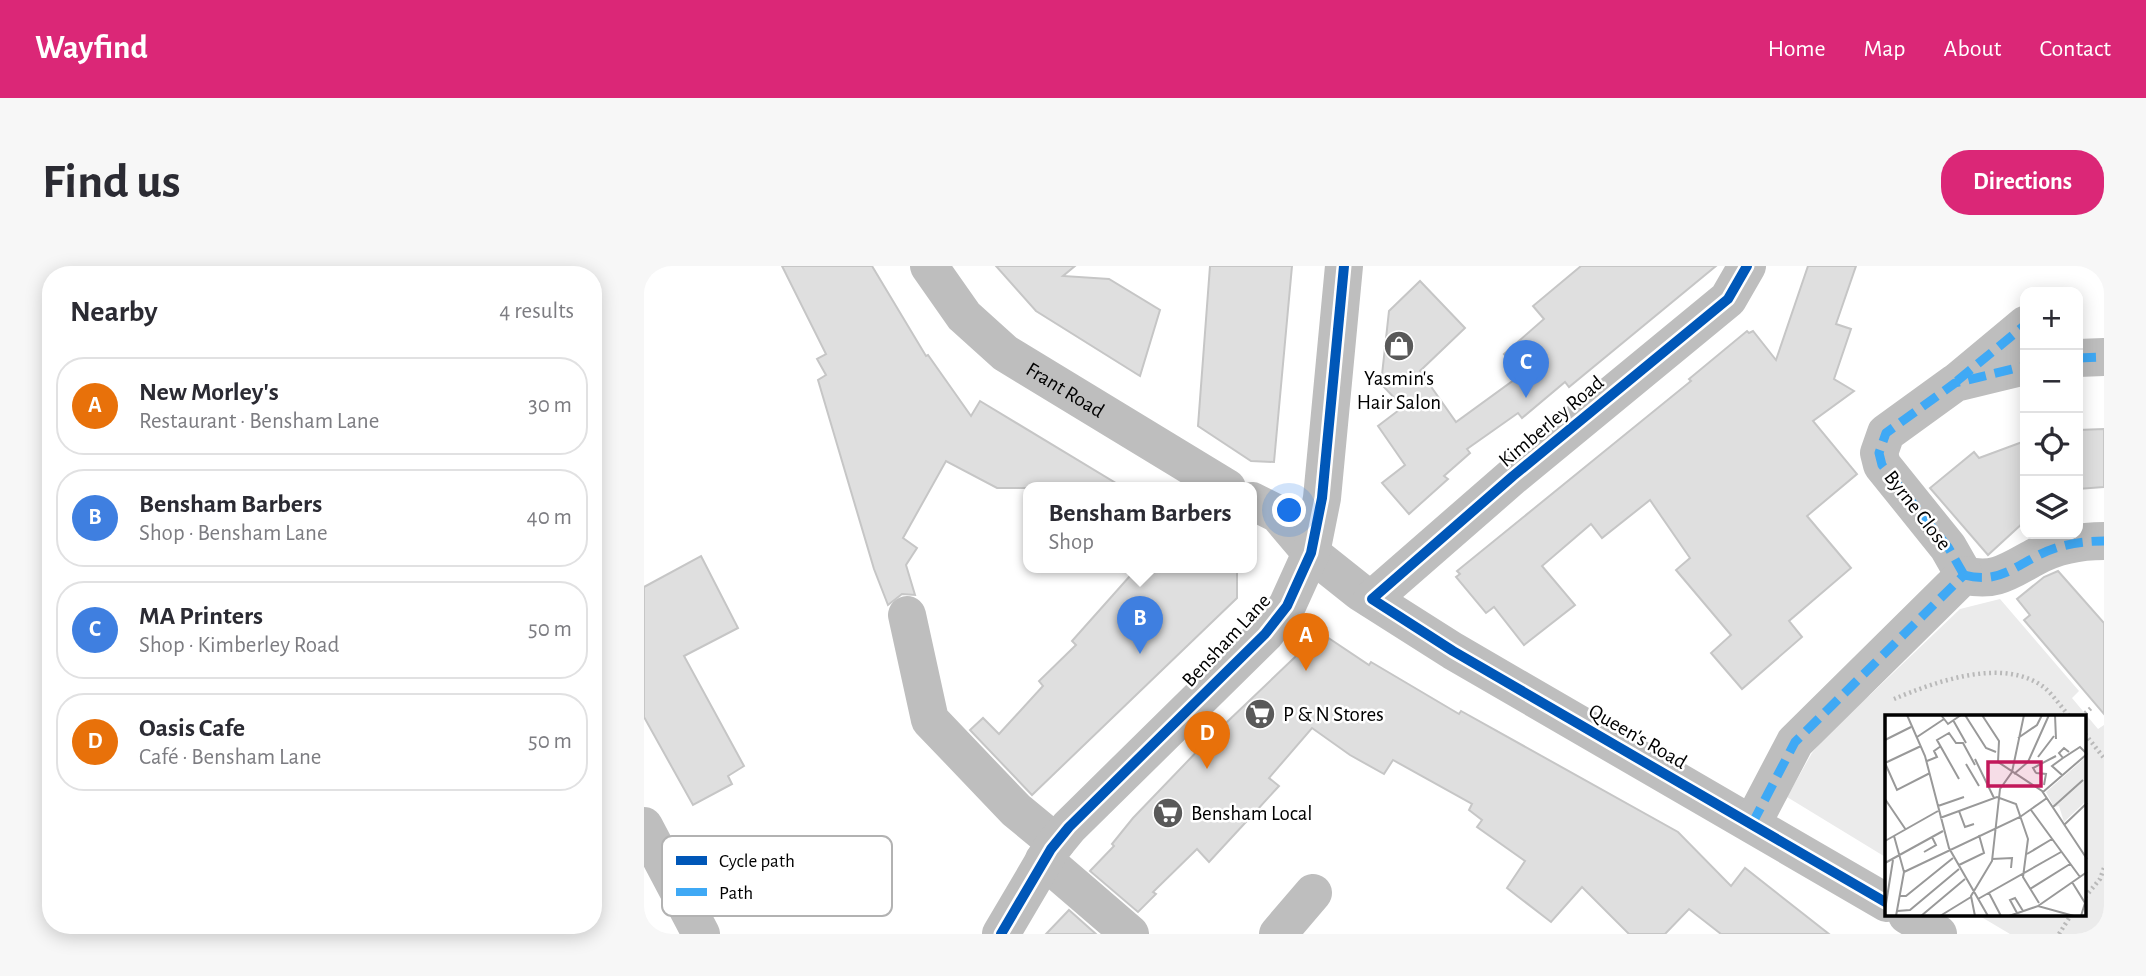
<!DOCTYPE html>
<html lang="en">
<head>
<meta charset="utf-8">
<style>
  body { margin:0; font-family:"Alegreya Sans",sans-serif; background:#f7f7f7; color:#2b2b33 }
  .controls { position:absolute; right:21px; top:21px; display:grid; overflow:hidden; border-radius:14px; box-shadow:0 4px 18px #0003 }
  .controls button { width:63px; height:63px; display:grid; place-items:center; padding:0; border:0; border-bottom:2px solid #e1e1e2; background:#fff; color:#2b2b33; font:35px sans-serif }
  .you { position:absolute; left:646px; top:245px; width:24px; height:24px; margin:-18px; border:5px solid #fff; border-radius:50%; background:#1a73e8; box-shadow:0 0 0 10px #1a73e833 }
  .badge { display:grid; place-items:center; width:46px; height:46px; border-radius:50%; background:#db2777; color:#fff; font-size:23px; font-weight:700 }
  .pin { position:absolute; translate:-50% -58px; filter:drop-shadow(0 2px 4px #0008) }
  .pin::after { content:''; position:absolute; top:37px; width:24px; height:21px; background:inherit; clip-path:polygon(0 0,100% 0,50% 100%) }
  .popup { position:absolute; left:379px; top:216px; width:234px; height:91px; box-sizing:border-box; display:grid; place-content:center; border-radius:14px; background:#fff; filter:drop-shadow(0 2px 5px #0005); font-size:23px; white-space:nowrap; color:#7c7c81 }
  .popup b { font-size:26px; color:#2b2b33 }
  .popup::after { content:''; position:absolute; left:50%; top:100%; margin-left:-14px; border:14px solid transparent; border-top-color:#fff }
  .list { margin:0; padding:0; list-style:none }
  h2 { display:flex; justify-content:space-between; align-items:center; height:91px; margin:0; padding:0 28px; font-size:30px }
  h2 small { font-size:23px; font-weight:400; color:#7c7c81 }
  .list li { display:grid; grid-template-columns:46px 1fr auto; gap:21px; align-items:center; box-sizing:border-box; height:98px; margin:0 14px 14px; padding:0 14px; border:2px solid #e1e1e2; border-radius:28px }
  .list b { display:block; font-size:26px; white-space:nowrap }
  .list p { margin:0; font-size:23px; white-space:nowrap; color:#7c7c81 }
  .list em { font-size:23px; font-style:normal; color:#7c7c81 }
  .icon { flex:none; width:38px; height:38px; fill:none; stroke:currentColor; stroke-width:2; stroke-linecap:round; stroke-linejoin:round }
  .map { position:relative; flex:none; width:1460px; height:668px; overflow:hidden; border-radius:28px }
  header { display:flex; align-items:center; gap:42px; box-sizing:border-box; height:98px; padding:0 35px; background:#db2777; color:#fff }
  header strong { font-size:33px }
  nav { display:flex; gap:38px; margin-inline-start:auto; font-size:24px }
  .intro { display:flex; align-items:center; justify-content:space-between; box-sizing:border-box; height:168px; padding:0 42px }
  h1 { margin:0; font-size:49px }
  .button { padding:18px 32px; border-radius:28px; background:#db2777; color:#fff; font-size:24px; font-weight:700 }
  main { display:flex; gap:42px; padding:0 42px }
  aside { flex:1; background:#fff; border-radius:28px; box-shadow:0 4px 18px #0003 }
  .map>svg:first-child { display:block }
  .green { fill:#ebebeb }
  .building { fill:#dfdfdf; stroke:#c6c6c6; stroke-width:2 }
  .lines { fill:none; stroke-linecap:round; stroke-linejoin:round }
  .path { stroke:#b9b9b9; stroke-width:4.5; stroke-dasharray:2 3.5; stroke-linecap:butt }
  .minor { stroke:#bebebe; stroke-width:38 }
  .quiet { stroke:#3fa9f5; stroke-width:9; stroke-dasharray:18 9; stroke-linecap:butt }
  .cycleway-casing { stroke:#fff; stroke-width:15 }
  .cycleway { stroke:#0057b8; stroke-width:10 }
  .labels { text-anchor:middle; stroke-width:5; stroke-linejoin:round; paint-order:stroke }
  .poi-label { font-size:21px; fill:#000; stroke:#fff; text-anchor:start }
  .street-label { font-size:21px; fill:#000; stroke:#fff }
  .inset-road { fill:none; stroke:#999; stroke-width:2 }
  .view { fill:#c2185b; fill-opacity:0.15; stroke:#c2185b; stroke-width:3.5 }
  .inset-edge { fill:none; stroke:#000; stroke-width:3.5 }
  .key { fill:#fff; stroke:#b2b2b2; stroke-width:2 }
  .key-label { font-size:19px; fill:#000 }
</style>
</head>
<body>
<header>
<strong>Wayfind</strong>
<nav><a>Home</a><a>Map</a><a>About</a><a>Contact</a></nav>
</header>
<div class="intro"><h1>Find us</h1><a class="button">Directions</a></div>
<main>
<aside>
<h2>Nearby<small>4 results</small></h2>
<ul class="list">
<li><span class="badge" style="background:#e8710a">A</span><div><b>New Morley's</b><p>Restaurant · Bensham Lane</p></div><em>30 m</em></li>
<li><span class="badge" style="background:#3f7fe0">B</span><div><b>Bensham Barbers</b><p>Shop · Bensham Lane</p></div><em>40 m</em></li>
<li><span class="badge" style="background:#3f7fe0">C</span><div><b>MA Printers</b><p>Shop · Kimberley Road</p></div><em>50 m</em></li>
<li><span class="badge" style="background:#e8710a">D</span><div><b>Oasis Cafe</b><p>Café · Bensham Lane</p></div><em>50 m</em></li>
</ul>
</aside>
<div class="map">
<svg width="1460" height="668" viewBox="0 0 1460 668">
  <rect width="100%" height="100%" fill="#fff"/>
  <polygon class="green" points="1356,333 1435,425 1428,432 1454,463 1460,459 1460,668 1366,668 1334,649 1441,649 1441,451 1243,451 1243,592 1143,531 1168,487 1193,456 1226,429 1316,343"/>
  <g class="building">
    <polygon points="138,0 228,0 282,90 284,89 327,150 336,135 480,222 353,222 302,195 259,272 273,282 262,299 271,329 258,328 244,339 230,303 174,114 182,109 173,93 182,88"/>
    <polygon points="352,0 431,0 419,10 465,13 516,44 496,110 392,45"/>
    <polygon points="566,0 648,0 630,196 607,195 554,160"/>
    <polygon points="937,0 1072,0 925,121 921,116 878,152 874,147 823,183 826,187 800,210 804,213 765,248 738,217 761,199 734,160 759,141 737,118 745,45 776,15 821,62 776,105 812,156 878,108 860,88 900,53 889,40"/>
    <polygon points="1164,0 1212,0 1192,58 1207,63 1190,113 1210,125 1169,155 1213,208 1163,250 1207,302 1145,355 1158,371 1098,423 1067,387 1087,369 1032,304 1046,292 1006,234 958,272 947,258 898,300 931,339 880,379 850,341 842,347 812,311 816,308 813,305 1047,115 1045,113 1103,65 1105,67 1109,65 1132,94"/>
    <polygon points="1460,163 1460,221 1434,223 1434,164"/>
    <polygon points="1381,175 1381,255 1344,289 1286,222 1330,186 1335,192"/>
    <polygon points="57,290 94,362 40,390 100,500 84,510 88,518 49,539 0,451 0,321"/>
    <polygon points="493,302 593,302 593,332 388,529 326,464 339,452 355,468 399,420 395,415 432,379 428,375"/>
    <polygon points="1414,305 1460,357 1460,448 1380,354 1386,349 1373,333 1400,311"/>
    <polygon points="683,371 725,399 727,396 815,448 817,445 1034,566 1087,620 1101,602 1185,668 1077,668 1045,643 1021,668 985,668 938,621 907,656 863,622 881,595 833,561 838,554 825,544 828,538 749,494 740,508 706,489 668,462 625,512 635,520 613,544 565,596 553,583 509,626 512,628 494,646 446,605 470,580 468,578 489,552 562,476 670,373"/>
    <polygon points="425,644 452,668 402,668"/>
  </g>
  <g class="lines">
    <g class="path">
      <path d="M1250 433C1291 416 1360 390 1401 422 1410 430 1418 442 1426 451"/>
      <polyline points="1437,451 1447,442"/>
      <polyline points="1441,468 1460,492"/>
      <polyline points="1441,631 1456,613 1460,602"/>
      <polyline points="1415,668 1427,649"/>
    </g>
    <g class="minor">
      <path id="s1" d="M285 0 320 50 361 87 583 222"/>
      <polyline points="1434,92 1460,91"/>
      <polyline points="1315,114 1381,59"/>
      <polyline points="608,235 634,248 667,287 716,326 809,385 1243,637"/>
      <polyline points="1320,309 1304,281 1238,199 1235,187 1242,167 1311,117 1381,100"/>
      <path d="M1320 309C1351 317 1365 305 1391 291 1413 279 1436 275 1460 275"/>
      <polyline points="728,333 869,210 1084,33 1103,0"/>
      <polyline points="263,349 286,454 372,544 412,577"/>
      <polyline points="1108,558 1151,476 1320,309"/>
      <polyline points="0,560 57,668"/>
      <polyline points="400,594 486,668"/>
      <polyline points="1263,649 1294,668"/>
      <polyline points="357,668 407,583 425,561 621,368 643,340 667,287 678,232 700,0"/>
      <polyline points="634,668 669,627"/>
    </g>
    <g class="quiet">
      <polyline points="1434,92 1460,91"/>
      <polyline points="1313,115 1381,59"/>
      <polyline points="1320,309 1304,281 1238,199 1235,187 1242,167 1311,117 1381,100"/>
      <path d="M1320 309C1351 317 1365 305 1391 291 1413 279 1436 275 1460 275"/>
      <polyline points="1108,558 1151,476 1320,309"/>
    </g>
    <g class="cycleway-casing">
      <g id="cycleway">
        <polyline points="1103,0 1084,33 869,210 728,333 809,385 1243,637"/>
        <polyline points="357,668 407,583 425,561 621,368 643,340 667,287 678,232 700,0"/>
      </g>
    </g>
    <use href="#cycleway" class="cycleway"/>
  </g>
  <defs>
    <g id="shop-disc" transform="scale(1.575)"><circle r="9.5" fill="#595959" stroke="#fff"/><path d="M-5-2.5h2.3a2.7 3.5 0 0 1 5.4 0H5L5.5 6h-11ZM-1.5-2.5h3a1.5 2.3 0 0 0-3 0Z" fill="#fff"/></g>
    <g id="supermarket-disc" transform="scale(1.575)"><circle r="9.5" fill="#595959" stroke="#fff"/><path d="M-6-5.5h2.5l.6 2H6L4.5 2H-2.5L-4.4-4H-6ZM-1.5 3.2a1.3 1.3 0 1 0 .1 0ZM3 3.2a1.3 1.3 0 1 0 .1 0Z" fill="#fff"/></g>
  </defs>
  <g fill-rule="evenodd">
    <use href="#shop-disc" x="755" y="80"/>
    <use href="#supermarket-disc" x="616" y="448"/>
    <use href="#supermarket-disc" x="524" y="547"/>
  </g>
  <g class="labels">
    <g class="poi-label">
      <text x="755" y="119" text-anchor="middle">Yasmin's<tspan x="755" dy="24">Hair Salon</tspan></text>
      <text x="639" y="455">P &amp; N Stores</text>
      <text x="547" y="554">Bensham Local</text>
    </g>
    <g class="street-label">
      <text dy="7" stroke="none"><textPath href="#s1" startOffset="187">Frant Road</textPath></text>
      <text transform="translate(907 155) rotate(-40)" y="7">Kimberley Road</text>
      <text transform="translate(1274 244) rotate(52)" y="7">Byrne Close</text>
      <text transform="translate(582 374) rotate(-47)" y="7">Bensham Lane</text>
      <text transform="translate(994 470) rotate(30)" y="7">Queen's Road</text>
    </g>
  </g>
  <g transform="translate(1241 449)">
    <rect width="201" height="201" fill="#fff"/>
    <path d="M201 42V86L179 107 174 91 169 92 161 77Z" fill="#ebebeb"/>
    <path class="inset-road" d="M22 0 40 41 64 133 103 201M56 0 63 9 76 0M80 0 101 33 111 37M97 0 114 26 113 47 157 76 202 144M170 0 171 24M68 5 81 28M32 22 59 4M133 23 152 10 157 0M0 25 26 12M184 37 179 33 174 38 178 43 195 32 202 39M153 42 169 21M90 44 109 83M42 46 52 42 49 36 56 31M0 48 12 75 45 58M0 48 36 31M81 49 94 71M151 58 148 53 171 41M151 58 161 59 159 70M129 59 143 47 164 0M177 60 167 51 178 43M74 64 52 25 64 18 71 28H78L90 50M158 77 202 39M0 84 21 115M53 91 79 82M168 92 198 65M146 95 195 162M74 96 80 112 89 109M55 103 112 82 131 89 143 124 138 162 154 188M179 110 202 88M9 121 19 157 11 201M0 126 53 96M39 137 51 130 47 122M142 139 167 124M107 144 127 143 126 153M0 148 58 116M74 150 99 138 94 120M19 157 135 102 162 83M187 167 200 188 196 201M145 174 185 149M104 178 116 201M15 181H21L68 143M93 184 176 137M153 191 202 157M0 195 8 145M12 196 25 195 74 154M132 198 125 185 130 183 138 196M36 201 80 164M55 201 86 182M90 201 86 181 107 146 115 74 127 57 139 0M124 201 153 191 189 201"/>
    <path class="view" d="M103 47H156V71H103Z"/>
    <rect width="201" height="201" class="inset-edge"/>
  </g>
  <rect x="18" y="570" width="230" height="80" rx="10" class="key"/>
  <rect x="32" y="590" width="31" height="9" fill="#0057b8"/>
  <rect x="32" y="622" width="31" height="8" fill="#3fa9f5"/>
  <g class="key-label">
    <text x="75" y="601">Cycle path</text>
    <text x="75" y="633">Path</text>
  </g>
</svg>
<div class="controls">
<button>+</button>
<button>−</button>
<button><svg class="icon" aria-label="locate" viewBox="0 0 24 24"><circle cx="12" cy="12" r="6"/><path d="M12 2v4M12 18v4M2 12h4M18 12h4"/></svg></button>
<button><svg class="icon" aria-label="layers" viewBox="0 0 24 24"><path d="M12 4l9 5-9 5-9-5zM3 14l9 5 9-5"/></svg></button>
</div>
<div class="you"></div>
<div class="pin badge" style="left:662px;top:405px;background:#e8710a">A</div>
<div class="pin badge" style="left:496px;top:388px;background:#3f7fe0">B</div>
<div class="popup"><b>Bensham Barbers</b>Shop</div>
<div class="pin badge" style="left:882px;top:132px;background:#3f7fe0">C</div>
<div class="pin badge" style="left:563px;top:503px;background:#e8710a">D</div>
</div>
</main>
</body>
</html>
